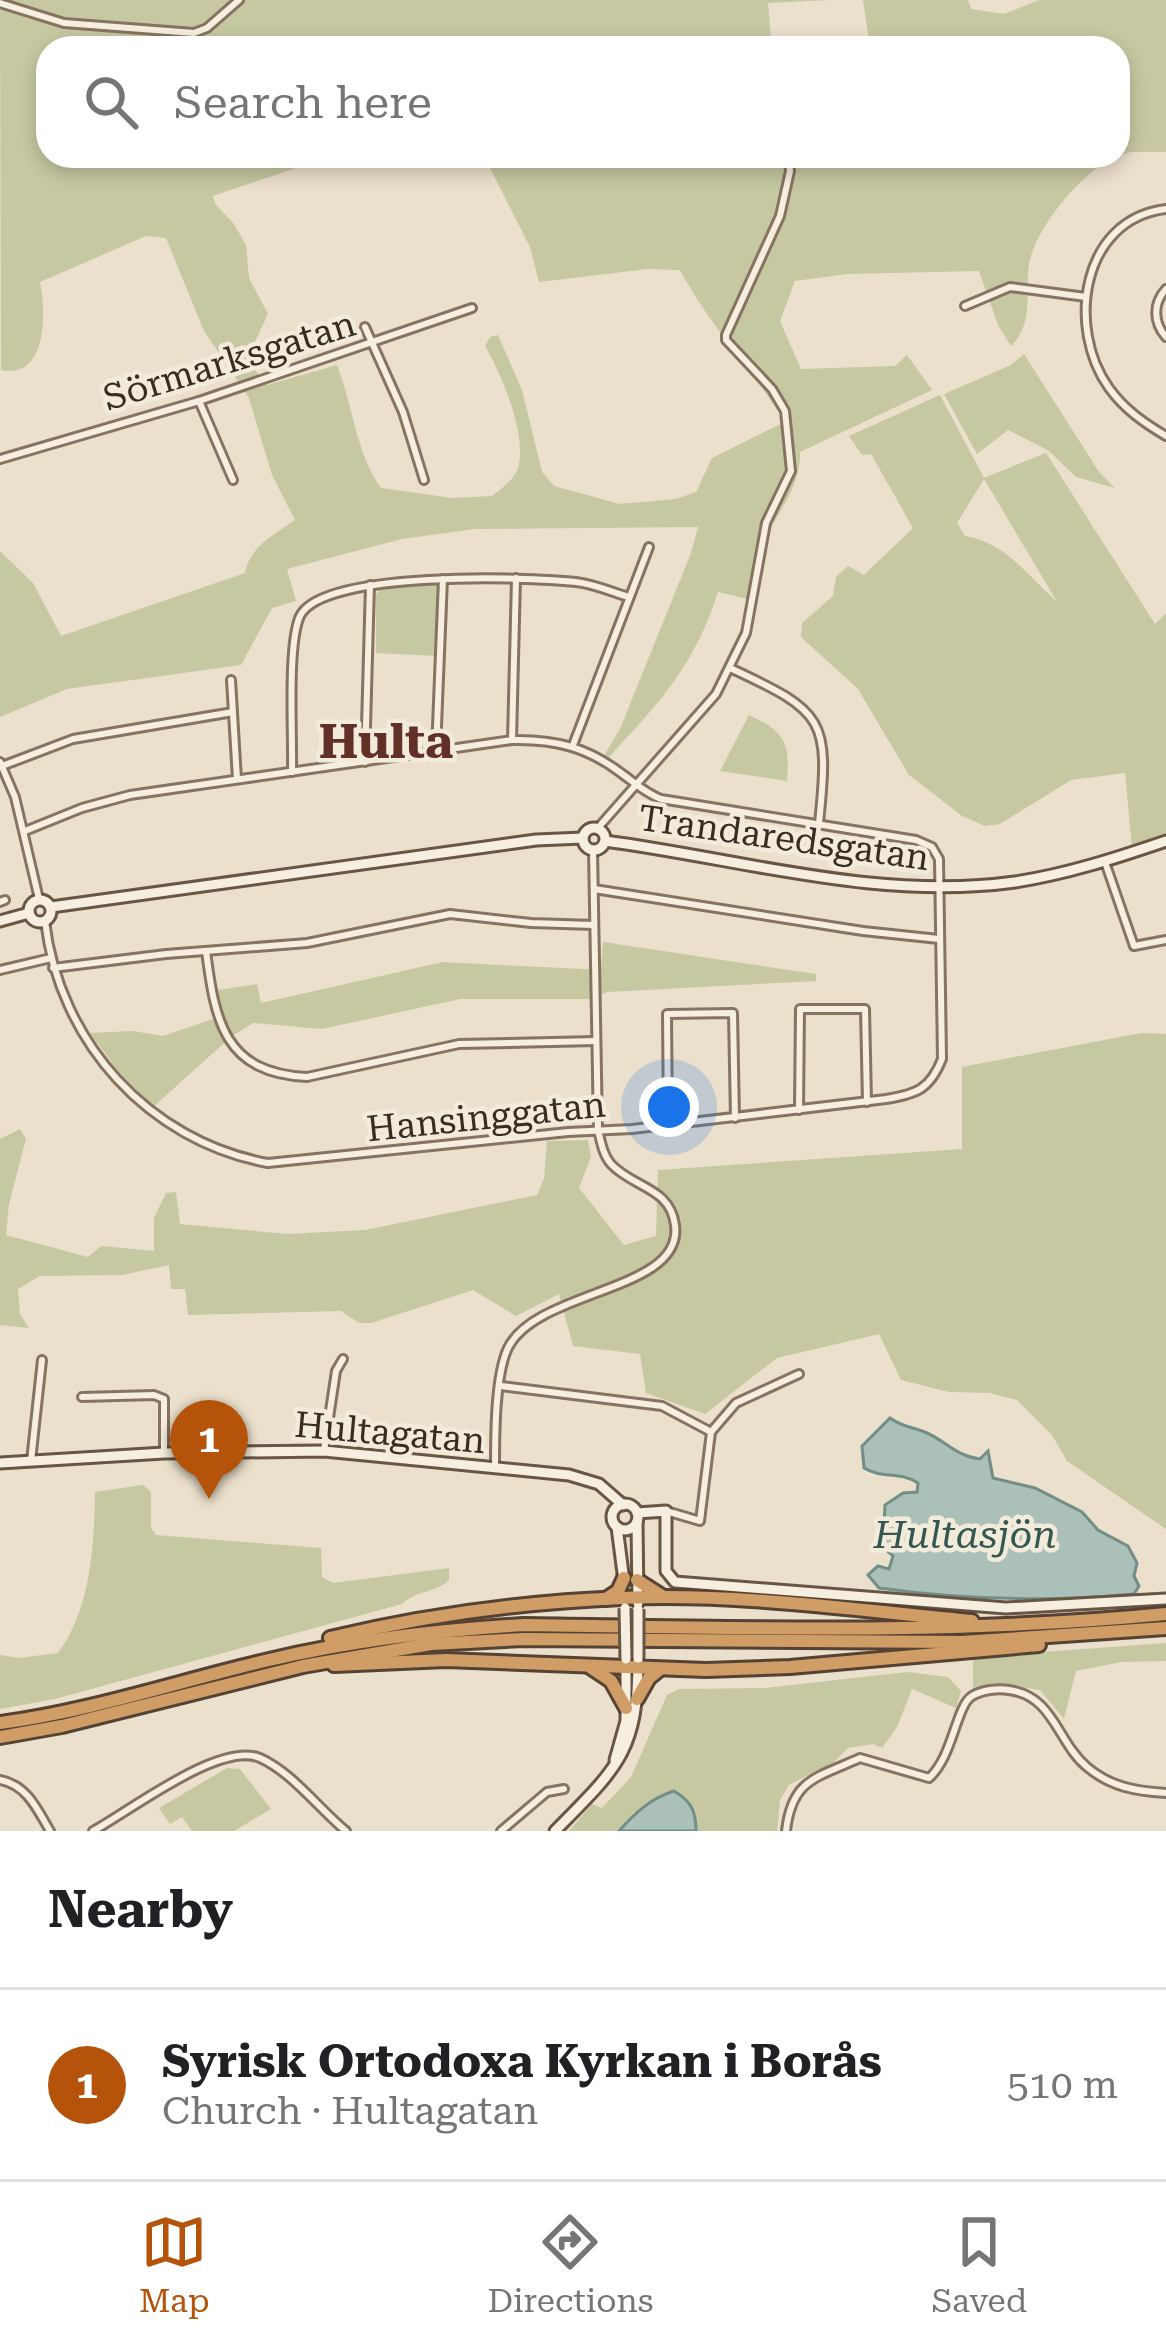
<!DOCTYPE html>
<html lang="en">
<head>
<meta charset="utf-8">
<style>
  body { margin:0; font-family:"Roboto Serif",serif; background:#f2f2f2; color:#202124 }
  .you { position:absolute; left:669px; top:1107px; width:42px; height:42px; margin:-30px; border:9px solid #fff; border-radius:50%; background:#1a73e8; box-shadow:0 0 0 18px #1a73e833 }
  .badge { display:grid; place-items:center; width:78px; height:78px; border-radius:50%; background:#b45309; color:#fff; font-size:39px; font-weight:700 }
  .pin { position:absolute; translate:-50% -99px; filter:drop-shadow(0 3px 6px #0008) }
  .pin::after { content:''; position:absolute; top:63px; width:42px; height:36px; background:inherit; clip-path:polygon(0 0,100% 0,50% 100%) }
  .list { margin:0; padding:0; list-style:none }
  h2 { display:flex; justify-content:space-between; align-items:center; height:156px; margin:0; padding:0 48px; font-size:51px }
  h2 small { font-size:39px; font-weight:400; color:#757577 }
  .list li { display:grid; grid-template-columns:78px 1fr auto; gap:36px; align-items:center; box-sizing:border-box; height:192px; padding:0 48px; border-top:3px solid #e0e0e0 }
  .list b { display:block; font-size:45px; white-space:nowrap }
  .list p { margin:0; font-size:39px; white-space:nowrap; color:#757577 }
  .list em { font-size:39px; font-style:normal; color:#757577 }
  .icon { flex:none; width:66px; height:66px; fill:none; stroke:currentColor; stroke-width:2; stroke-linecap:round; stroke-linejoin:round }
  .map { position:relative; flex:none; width:1166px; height:1831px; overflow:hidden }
  .search { position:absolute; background:#fff; box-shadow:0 6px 18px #0003; left:36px; right:36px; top:36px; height:132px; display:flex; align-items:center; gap:30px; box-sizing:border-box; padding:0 42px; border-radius:36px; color:#757577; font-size:45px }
  .sheet { height:348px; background:#fff }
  nav { display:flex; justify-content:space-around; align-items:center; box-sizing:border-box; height:168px; border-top:3px solid #e0e0e0; background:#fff; font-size:33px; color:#757577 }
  nav a { display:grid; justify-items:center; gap:6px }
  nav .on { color:#b45309 }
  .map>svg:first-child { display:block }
  .green { fill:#c5c8a0; fill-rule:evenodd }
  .water { fill:#abc0b9; stroke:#728e86; stroke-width:3 }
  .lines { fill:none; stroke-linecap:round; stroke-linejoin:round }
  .street-casing { stroke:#867361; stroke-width:12 }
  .secondary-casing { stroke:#695544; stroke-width:15 }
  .highway-casing { stroke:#554234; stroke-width:18 }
  .street { stroke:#f6eede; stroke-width:6 }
  .secondary { stroke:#f6eede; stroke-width:9 }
  .highway { stroke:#d09d66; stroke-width:12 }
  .secondary-bridge-casing { stroke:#695544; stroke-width:15; stroke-linecap:butt }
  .secondary-bridge { stroke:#f6eede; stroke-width:9 }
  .labels { text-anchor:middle; stroke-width:9; stroke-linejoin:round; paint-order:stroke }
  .street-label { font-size:36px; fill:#392c23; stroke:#f3ebda }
  .water-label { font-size:39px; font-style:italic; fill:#345753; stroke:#f3ebda }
  .district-label { font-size:48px; font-weight:bold; fill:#613026; stroke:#f3ebda }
</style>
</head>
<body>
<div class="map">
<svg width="1166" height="1831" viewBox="0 0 1166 1831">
  <rect width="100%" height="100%" fill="#ebe0cb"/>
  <g class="green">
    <path d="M0 0H829L768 3 772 48H48V156H332L213 196 216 205 234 224 246 245 249 278 268 314 253 346 251 365 267 385 337 365C353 406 356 453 381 488L452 498 492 496C501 489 514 480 518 468 528 436 501 373 485 346L490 337 498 335 522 390 542 472 554 486 620 504 676 499 696 492 712 458 785 422C752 369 709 325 680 270L648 269 539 282 530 247 484 156H796L798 163 827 166 865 156H1117C1083 170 1035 228 1029 264 1025 294 1034 323 1011 346L998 325 979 271 847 274 795 281 780 321 801 369 895 366 907 355 932 390 800 452C801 480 786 501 773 524 760 547 752 574 747 599L718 592C694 666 661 701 609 757L605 754 620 729 691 553 698 527 475 529 402 539 287 569 296 601 272 608 241 665 67 689 0 717V551L33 583 61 636 245 573C250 546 274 535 295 520L272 475 249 398 204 331 166 238 146 236 40 282C46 311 48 380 1 370Z"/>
    <polygon points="863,0 968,0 971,9 1004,14 1039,0 1166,0 1166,152 1131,152 1118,156 1118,48 870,48"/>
    <polygon points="1024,354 1099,472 1115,488 1076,477 1049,451 1008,430 977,454 944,394 1011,365"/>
    <path d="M940 395 984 478 1046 453 1155 624 1166 613V835L1132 847 1125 773 1071 780 1000 824 985 826 962 816 909 775 858 689 801 637 802 623 833 596 836 577 848 566 864 575 913 528 871 454 862 455 849 436ZM984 479 1056 600V601C1028 576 1005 542 965 536L957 523Z"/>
    <polygon points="440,584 437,656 376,653 376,594 382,588"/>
    <path d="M749 715C785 732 790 742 787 781L720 771Z"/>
    <polygon points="603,942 816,974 816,981 607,992 589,999 460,999 322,1029 253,1023 232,1036 153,1107 119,1072 90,1033 133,1031 163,1036 222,1016 218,990 257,984 261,1003 443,962 601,970"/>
    <polygon points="1141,1033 1166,1034 1166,1529 1067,1461 1052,1435 1017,1400 990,1393 949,1392 901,1380 879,1334 777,1358 705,1414 646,1393 640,1354 573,1346 559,1294 516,1316 473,1290 371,1323 359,1323 341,1311 188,1315 185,1289 171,1289 169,1265 122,1275 40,1276 18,1289 20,1314 29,1328 0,1325 0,1139 20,1129 26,1139 9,1204 6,1235 88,1257 101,1246 154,1251 154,1218 166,1193 176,1192 180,1224 287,1234 365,1230 537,1195 544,1179 547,1141 588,1140 591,1157 579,1188 624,1245 656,1236 658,1170 962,1149 962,1067"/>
    <path d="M143 1485 151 1492V1528L156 1535 321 1548 322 1577 333 1583 449 1568V1580C436 1593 416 1590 402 1604L55 1699 0 1709V1655L19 1658 58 1653C91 1608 94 1547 95 1492Z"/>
    <polygon points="1166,1643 1166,1661 1121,1662 1076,1671 1064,1719 1040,1690 1007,1685 973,1689 973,1657"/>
    <polygon points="907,1672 948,1677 961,1691 956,1708 912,1689 897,1727 882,1748 873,1744 848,1748 834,1762 789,1785 780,1800 777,1831 696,1831 696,1816 634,1813 619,1831 569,1831 592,1804 602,1808 631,1777 667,1695 679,1689 765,1688"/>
    <polygon points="227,1768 240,1769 271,1809 234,1831 192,1831 182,1817 170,1824 159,1808"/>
  </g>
  <g class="water">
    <path d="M890 1418C902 1427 913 1427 927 1433 947 1442 956 1456 980 1459L988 1451 993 1478 1035 1488 1082 1512 1098 1530 1128 1546 1137 1563 1134 1576 1139 1586 1134 1594C1048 1602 965 1600 879 1588L868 1575 878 1566 889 1569 893 1556 883 1547 885 1505 903 1493 917 1492 918 1483C900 1471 882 1479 864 1468L862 1446Z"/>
    <path d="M674 1791C691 1801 696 1811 696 1831H619C635 1813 651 1798 674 1791Z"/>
  </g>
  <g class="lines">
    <g class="street-casing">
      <g id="street">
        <polyline points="0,3 64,23 194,33 207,28 239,0"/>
        <path d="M1166 209C1081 219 1066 328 1109 388 1124 409 1144 423 1166 436"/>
        <path d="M1166 289C1153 303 1153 322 1166 337"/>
        <polyline points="965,306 1010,287 1086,297"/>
        <polyline points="365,327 403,412 424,480"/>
        <polyline points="199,401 233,480"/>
        <polyline points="0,459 199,401 472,308"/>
        <path d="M730 668C825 712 830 719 819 823"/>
        <polyline points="231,680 237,779"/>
        <polyline points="512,740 516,578"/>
        <polyline points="573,745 649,547"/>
        <polyline points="436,751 443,579"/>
        <polyline points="0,762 15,797 39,899"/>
        <polyline points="365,762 370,585"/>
        <polyline points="2,766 73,739 233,712"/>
        <path d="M292 772C293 736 287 645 300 616 322 570 528 577 576 582 594 584 612 592 629 597"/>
        <polyline points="597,829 716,694 746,633 766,523 791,471 785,411 772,389 726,340 726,335 780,216 790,171 788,156"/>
        <path d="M25 831 82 808 130 795 512 740C554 739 587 747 621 773 635 783 645 793 661 799L916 840 932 847 939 859 942 1059C930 1089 917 1094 886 1099L632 1129 568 1132 268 1163C148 1141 59 1041 45 921"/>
        <polyline points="1105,862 1134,946 1166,940"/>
        <polyline points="594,889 863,931 939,939"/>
        <polyline points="0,902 5,900"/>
        <path d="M206 951C215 1021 224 1073 307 1077L459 1044 596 1041"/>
        <polyline points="53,968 166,954 307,943 450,914 531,923 594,925"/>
        <polyline points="0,970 51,958"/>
        <polyline points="799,1110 800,1009 865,1009 867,1102"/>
        <polyline points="668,1125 667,1014 733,1013 735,1118"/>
        <polyline points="501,1386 662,1406 711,1432"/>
        <polyline points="82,1397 154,1395 164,1399 164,1453"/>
        <polyline points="324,1451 336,1371 343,1359"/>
        <polyline points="31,1461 42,1360"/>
        <path d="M495 1467C495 1436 495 1375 508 1348 537 1289 684 1292 675 1225 670 1187 633 1188 611 1164 603 1155 601 1142 598 1130L593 850"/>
        <polyline points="666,1511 700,1521 711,1432 736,1403 799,1374"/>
        <path d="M0 1780C27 1785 37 1809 50 1831"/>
        <path d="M93 1831C130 1811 220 1741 260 1758 293 1773 319 1809 346 1831"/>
        <polyline points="501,1831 547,1792 564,1789"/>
        <path d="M786 1831C792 1779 816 1778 860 1758L929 1778C953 1757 956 1706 972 1696 982 1690 998 1688 1009 1690 1054 1696 1057 1742 1087 1767 1111 1787 1135 1791 1166 1793"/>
      </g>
    </g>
    <g class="secondary-casing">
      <g id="secondary">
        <circle cx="594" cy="839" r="11"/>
        <path d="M605 841C741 859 877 901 1015 882 1067 874 1116 858 1166 841"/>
        <circle cx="40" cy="911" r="11"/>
        <polyline points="51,907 536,840 583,838"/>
        <polyline points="0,921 29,913"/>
        <polyline points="0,1463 164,1453 324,1451 569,1475 599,1484 623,1505"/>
        <circle cx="625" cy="1517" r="13"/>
        <polyline points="637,1513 666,1511 666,1571 675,1582 1006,1608 1166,1599"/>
        <polyline points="637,1521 638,1603"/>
        <polyline points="617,1527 624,1581"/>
        <polyline points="615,1760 626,1721 626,1664"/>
        <path d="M555 1831C617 1768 638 1752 638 1661"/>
      </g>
    </g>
    <g class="highway-casing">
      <g id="highway">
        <polyline points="637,1580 662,1596"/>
        <polyline points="606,1599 618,1591 624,1578"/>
        <path d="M330 1638C426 1615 524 1602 622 1598 739 1593 856 1610 972 1621"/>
        <polyline points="334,1665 446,1660 706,1670 790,1667 1039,1645"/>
        <polyline points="590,1667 611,1681 626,1708"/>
        <polyline points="637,1699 649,1678 660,1669"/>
        <path d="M0 1723C91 1711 179 1681 269 1660 353 1640 438 1630 524 1625 738 1628 953 1635 1166 1614"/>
        <polyline points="0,1737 62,1726 303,1666 431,1644 524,1639 962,1642 1166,1628"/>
      </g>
    </g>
    <use href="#street" class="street"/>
    <use href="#secondary" class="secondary"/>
    <use href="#highway" class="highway"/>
    <g class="secondary-bridge-casing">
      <g id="secondary-bridge">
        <polyline points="625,1608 626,1659"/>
        <polyline points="638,1609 638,1658"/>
      </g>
    </g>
    <use href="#secondary-bridge" class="secondary-bridge"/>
  </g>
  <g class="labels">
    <g class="street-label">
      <text transform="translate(229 360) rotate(-17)" y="13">Sörmarksgatan</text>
      <text transform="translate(784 837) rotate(8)" y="13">Trandaredsgatan</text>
      <text transform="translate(486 1116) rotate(-6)" y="13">Hansinggatan</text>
      <text transform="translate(390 1432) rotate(5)" y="13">Hultagatan</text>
    </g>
    <g class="water-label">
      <text x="965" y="1548">Hultasjön</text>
    </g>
    <g class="district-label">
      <text x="386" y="758">Hulta</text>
    </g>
  </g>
</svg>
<div class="you"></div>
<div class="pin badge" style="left:209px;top:1499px">1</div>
<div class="search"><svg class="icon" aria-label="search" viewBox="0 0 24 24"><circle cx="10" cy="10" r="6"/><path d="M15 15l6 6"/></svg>Search here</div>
</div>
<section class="sheet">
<h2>Nearby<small></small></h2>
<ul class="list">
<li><span class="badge">1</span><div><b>Syrisk Ortodoxa Kyrkan i Borås</b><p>Church · Hultagatan</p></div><em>510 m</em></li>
</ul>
</section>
<nav>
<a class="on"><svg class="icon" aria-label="map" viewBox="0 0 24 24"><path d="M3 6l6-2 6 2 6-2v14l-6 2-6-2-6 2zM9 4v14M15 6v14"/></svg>Map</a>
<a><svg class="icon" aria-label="directions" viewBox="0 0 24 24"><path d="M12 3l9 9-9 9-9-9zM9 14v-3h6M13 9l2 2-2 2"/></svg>Directions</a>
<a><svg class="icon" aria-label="saved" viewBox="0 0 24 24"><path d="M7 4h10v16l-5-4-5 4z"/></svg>Saved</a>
</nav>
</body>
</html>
